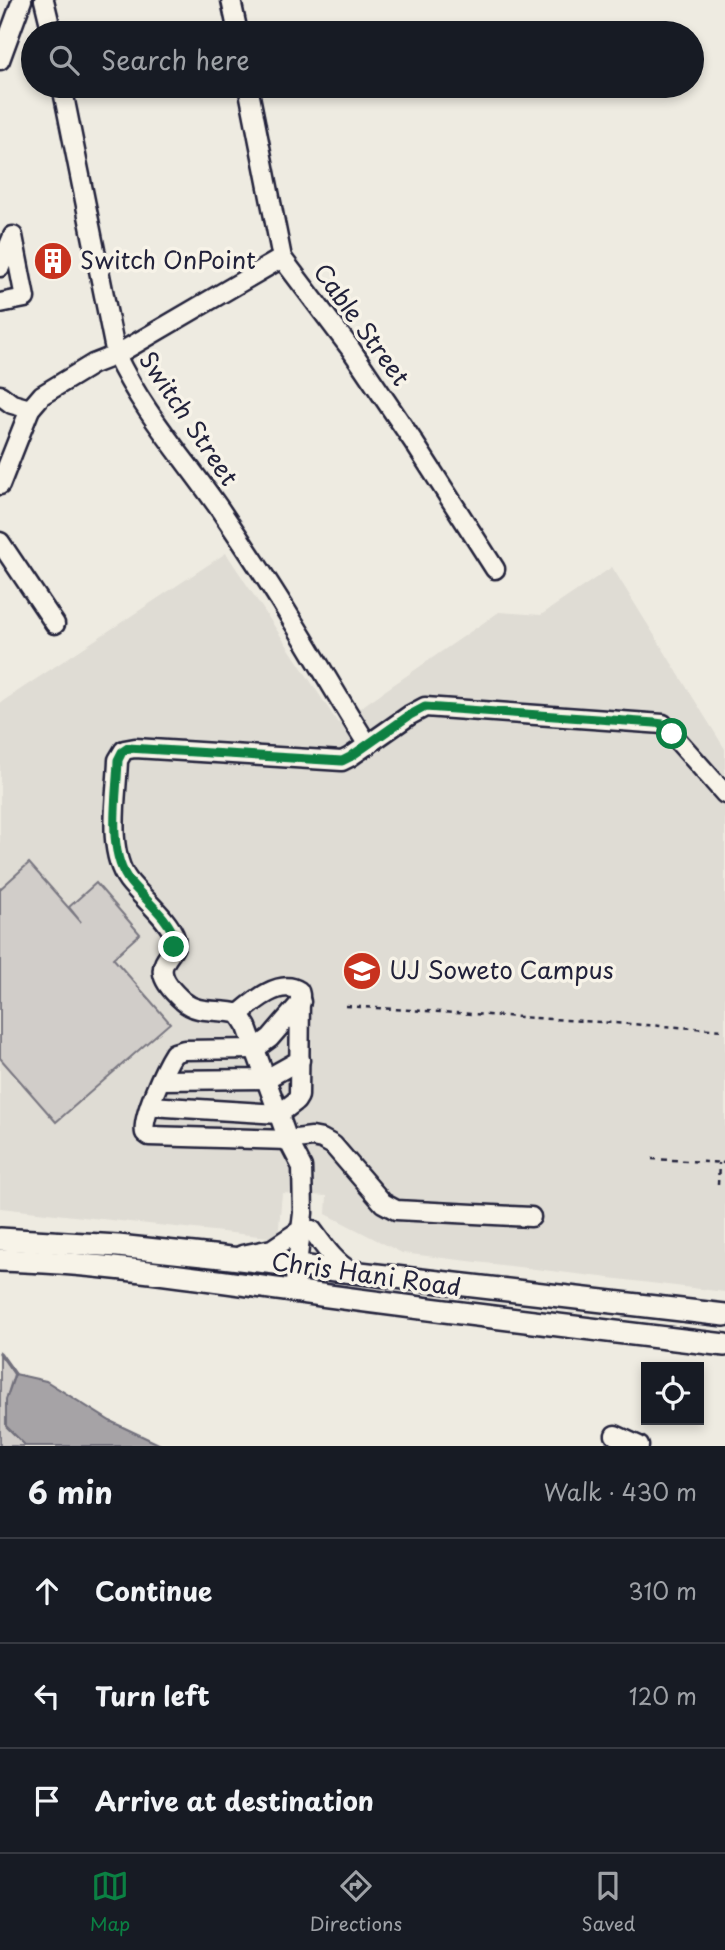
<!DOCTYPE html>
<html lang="en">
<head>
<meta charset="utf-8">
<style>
  body { margin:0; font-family:"Playpen Sans",sans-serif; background:#242831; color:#f1f3f6 }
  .controls { position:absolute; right:21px; bottom:21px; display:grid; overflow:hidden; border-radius:0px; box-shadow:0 4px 10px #0003 }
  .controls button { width:63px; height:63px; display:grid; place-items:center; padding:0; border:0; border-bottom:2px solid #363941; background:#171b24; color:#f1f3f6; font:35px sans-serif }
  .stop { position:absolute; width:21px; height:21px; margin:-16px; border:5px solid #0b8043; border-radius:50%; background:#fff }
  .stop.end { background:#0b8043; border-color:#fff; box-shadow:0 2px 7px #0008 }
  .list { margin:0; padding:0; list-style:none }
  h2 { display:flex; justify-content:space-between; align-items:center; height:91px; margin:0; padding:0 28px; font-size:30px }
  h2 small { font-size:23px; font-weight:400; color:#9ea1a6 }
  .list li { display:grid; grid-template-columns:46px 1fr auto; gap:21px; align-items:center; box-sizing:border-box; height:105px; padding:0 28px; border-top:2px solid #363941 }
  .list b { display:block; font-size:26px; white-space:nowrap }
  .list em { font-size:23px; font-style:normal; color:#9ea1a6 }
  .icon { flex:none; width:38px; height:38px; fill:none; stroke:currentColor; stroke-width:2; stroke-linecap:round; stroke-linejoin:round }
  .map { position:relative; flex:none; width:725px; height:1446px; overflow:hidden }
  .search { position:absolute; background:#171b24; box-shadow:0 4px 10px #0003; left:21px; right:21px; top:21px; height:77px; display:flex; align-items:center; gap:18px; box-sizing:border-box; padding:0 24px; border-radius:38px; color:#9ea1a6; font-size:26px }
  .sheet { height:406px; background:#171b24 }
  nav { display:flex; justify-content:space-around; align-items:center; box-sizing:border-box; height:98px; border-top:2px solid #363941; background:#171b24; font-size:19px; color:#9ea1a6 }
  nav a { display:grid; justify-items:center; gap:4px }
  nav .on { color:#0b8043 }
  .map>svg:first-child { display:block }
  .built { fill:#dfdcd4 }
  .green { fill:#d1cdc9; stroke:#7a7882; stroke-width:2 }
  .water { fill:#a6a3a6; stroke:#716f7b; stroke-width:2 }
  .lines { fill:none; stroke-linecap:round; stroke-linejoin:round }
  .stream { stroke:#716f7b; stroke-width:3.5 }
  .minor-casing { stroke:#22223b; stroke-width:23 }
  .major-casing { stroke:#22223b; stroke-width:26 }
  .path { stroke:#22223b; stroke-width:2.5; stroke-dasharray:5 5; stroke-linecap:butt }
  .minor { stroke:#f7f3e8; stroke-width:18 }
  .major { stroke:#f7f3e8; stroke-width:21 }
  .route { stroke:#0b8043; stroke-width:9 }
  .labels { text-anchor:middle; stroke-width:7; stroke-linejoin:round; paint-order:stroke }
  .poi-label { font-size:24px; fill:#22223b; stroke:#f7f3e8; text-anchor:start }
  .street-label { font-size:24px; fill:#22223b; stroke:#f7f3e8 }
</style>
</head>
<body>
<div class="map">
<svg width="725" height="1446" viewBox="0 0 725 1446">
  <rect width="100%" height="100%" fill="#eeebe1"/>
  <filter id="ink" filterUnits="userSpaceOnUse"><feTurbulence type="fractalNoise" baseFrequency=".0143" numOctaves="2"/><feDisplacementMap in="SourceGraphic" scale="14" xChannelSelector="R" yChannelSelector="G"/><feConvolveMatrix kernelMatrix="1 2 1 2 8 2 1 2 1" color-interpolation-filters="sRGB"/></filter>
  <g filter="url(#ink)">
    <polygon class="built" points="226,553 338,723 499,612 541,615 612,567 725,749 725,1292 402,1253 326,1214 327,1196 282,1193 278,1238 0,1208 0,703"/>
    <g class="green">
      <polygon points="29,863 81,922 69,907 96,883 140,934 113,958 170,1023 56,1122 0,1058 0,889"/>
      <polygon points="0,1353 14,1374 6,1400 6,1426 26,1446 0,1446"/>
    </g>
    <polygon class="water" points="15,1374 46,1381 110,1421 163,1446 26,1446 6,1426 6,1400"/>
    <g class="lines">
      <polyline class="stream" points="0,1353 15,1374"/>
      <g class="minor-casing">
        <g id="minor">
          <polyline points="44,0 52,33"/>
          <polyline points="231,0 238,33"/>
          <polyline points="0,60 22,0"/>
          <path d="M62 86 116 355C143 413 187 461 223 514 246 548 269 582 290 617 317 660 341 703 368 745"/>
          <polyline points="248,86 282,258 350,348 413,441 495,569"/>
          <polyline points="0,267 13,236 25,298 0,303"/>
          <polyline points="0,395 12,404 30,409"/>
          <polyline points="0,485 30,409 42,395 93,364 116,355 282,258"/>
          <polyline points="0,542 55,624"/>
          <path d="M301 1002 270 1038 255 1049 184 1050 174 1053C165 1067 141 1118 145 1133L149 1136 288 1140 312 1137 322 1139 333 1145 383 1203 396 1210 531 1217"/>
          <polyline points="239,1014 247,1027 288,1140 302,1167 303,1213 294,1291"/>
          <polyline points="161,1080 266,1079 300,1060"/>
          <path d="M150 1106 279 1114 296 1101 299 1096 300 995 299 991C280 978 253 1002 239 1014 220 1008 198 1015 183 1001 139 962 181 957 175 938 170 920 140 896 128 880 106 850 117 796 118 760L124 750 135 748 342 761 350 757 410 715 425 707 663 724 725 794"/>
          <path d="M312 1230C324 1246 334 1262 352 1272"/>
          <polyline points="242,1255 272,1249 302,1229"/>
          <polyline points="615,1435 639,1446"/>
        </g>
      </g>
      <g class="major-casing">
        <g id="major">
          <polyline points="0,1239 118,1246 222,1257 725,1315"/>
          <path d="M0 1260C108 1263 214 1281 321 1295 455 1313 590 1329 725 1345"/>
        </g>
      </g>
      <g class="path">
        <polyline points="346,1006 725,1030"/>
        <polyline points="652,1159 725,1163"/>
        <polyline points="718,1185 719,1163"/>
      </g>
      <use href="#minor" class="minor"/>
      <use href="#major" class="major"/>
    </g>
  </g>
  <g class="lines" filter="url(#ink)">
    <path class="route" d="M174 947 176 942C170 918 145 900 130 882 106 852 117 797 118 760L122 752 128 748 342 761 350 757 410 715 425 707 655 723 663 724 672 734"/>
  </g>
  <defs>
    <g id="building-disc" transform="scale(2.0125)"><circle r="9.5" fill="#c8321e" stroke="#f7f3e8"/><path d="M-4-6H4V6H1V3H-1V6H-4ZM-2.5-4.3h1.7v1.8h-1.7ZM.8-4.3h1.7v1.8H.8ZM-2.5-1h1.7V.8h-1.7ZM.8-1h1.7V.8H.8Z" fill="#fff"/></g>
    <g id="university-disc" transform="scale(2.0125)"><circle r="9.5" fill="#c8321e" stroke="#f7f3e8"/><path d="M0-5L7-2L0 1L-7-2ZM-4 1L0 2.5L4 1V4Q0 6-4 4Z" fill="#fff"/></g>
  </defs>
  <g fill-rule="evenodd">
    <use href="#building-disc" x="53" y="261"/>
    <use href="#university-disc" x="362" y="971"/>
  </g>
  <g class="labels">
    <g class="poi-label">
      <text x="80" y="269">Switch OnPoint</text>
      <text x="389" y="979">UJ Soweto Campus</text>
    </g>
    <g class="street-label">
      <text transform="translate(361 325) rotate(54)" y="8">Cable Street</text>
      <text transform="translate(188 419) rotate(56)" y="8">Switch Street</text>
      <text transform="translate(366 1275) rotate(8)" y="8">Chris Hani Road</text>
    </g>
  </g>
</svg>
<div class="controls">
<button><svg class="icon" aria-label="locate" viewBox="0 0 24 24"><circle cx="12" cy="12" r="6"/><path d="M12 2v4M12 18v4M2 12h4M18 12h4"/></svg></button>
</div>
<div class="stop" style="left:672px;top:734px"></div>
<div class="stop end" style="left:174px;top:947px"></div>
<div class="search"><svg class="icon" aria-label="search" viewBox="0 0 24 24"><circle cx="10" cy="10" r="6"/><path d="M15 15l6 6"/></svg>Search here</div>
</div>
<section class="sheet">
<h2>6 min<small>Walk · 430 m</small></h2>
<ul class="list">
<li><svg class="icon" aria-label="ahead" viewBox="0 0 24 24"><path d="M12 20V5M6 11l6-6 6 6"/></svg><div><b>Continue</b></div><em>310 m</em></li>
<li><svg class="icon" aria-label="left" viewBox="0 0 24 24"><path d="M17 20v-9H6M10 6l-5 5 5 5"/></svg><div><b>Turn left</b></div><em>120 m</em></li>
<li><svg class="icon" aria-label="arrive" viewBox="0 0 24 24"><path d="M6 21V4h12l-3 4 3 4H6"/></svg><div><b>Arrive at destination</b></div></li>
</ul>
</section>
<nav>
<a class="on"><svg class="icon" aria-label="map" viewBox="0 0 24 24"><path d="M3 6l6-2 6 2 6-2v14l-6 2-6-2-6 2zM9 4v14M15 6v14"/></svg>Map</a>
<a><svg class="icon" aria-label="directions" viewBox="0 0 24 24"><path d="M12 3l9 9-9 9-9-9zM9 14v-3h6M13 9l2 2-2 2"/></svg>Directions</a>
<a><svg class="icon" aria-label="saved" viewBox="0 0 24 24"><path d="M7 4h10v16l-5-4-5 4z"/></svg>Saved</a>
</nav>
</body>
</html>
